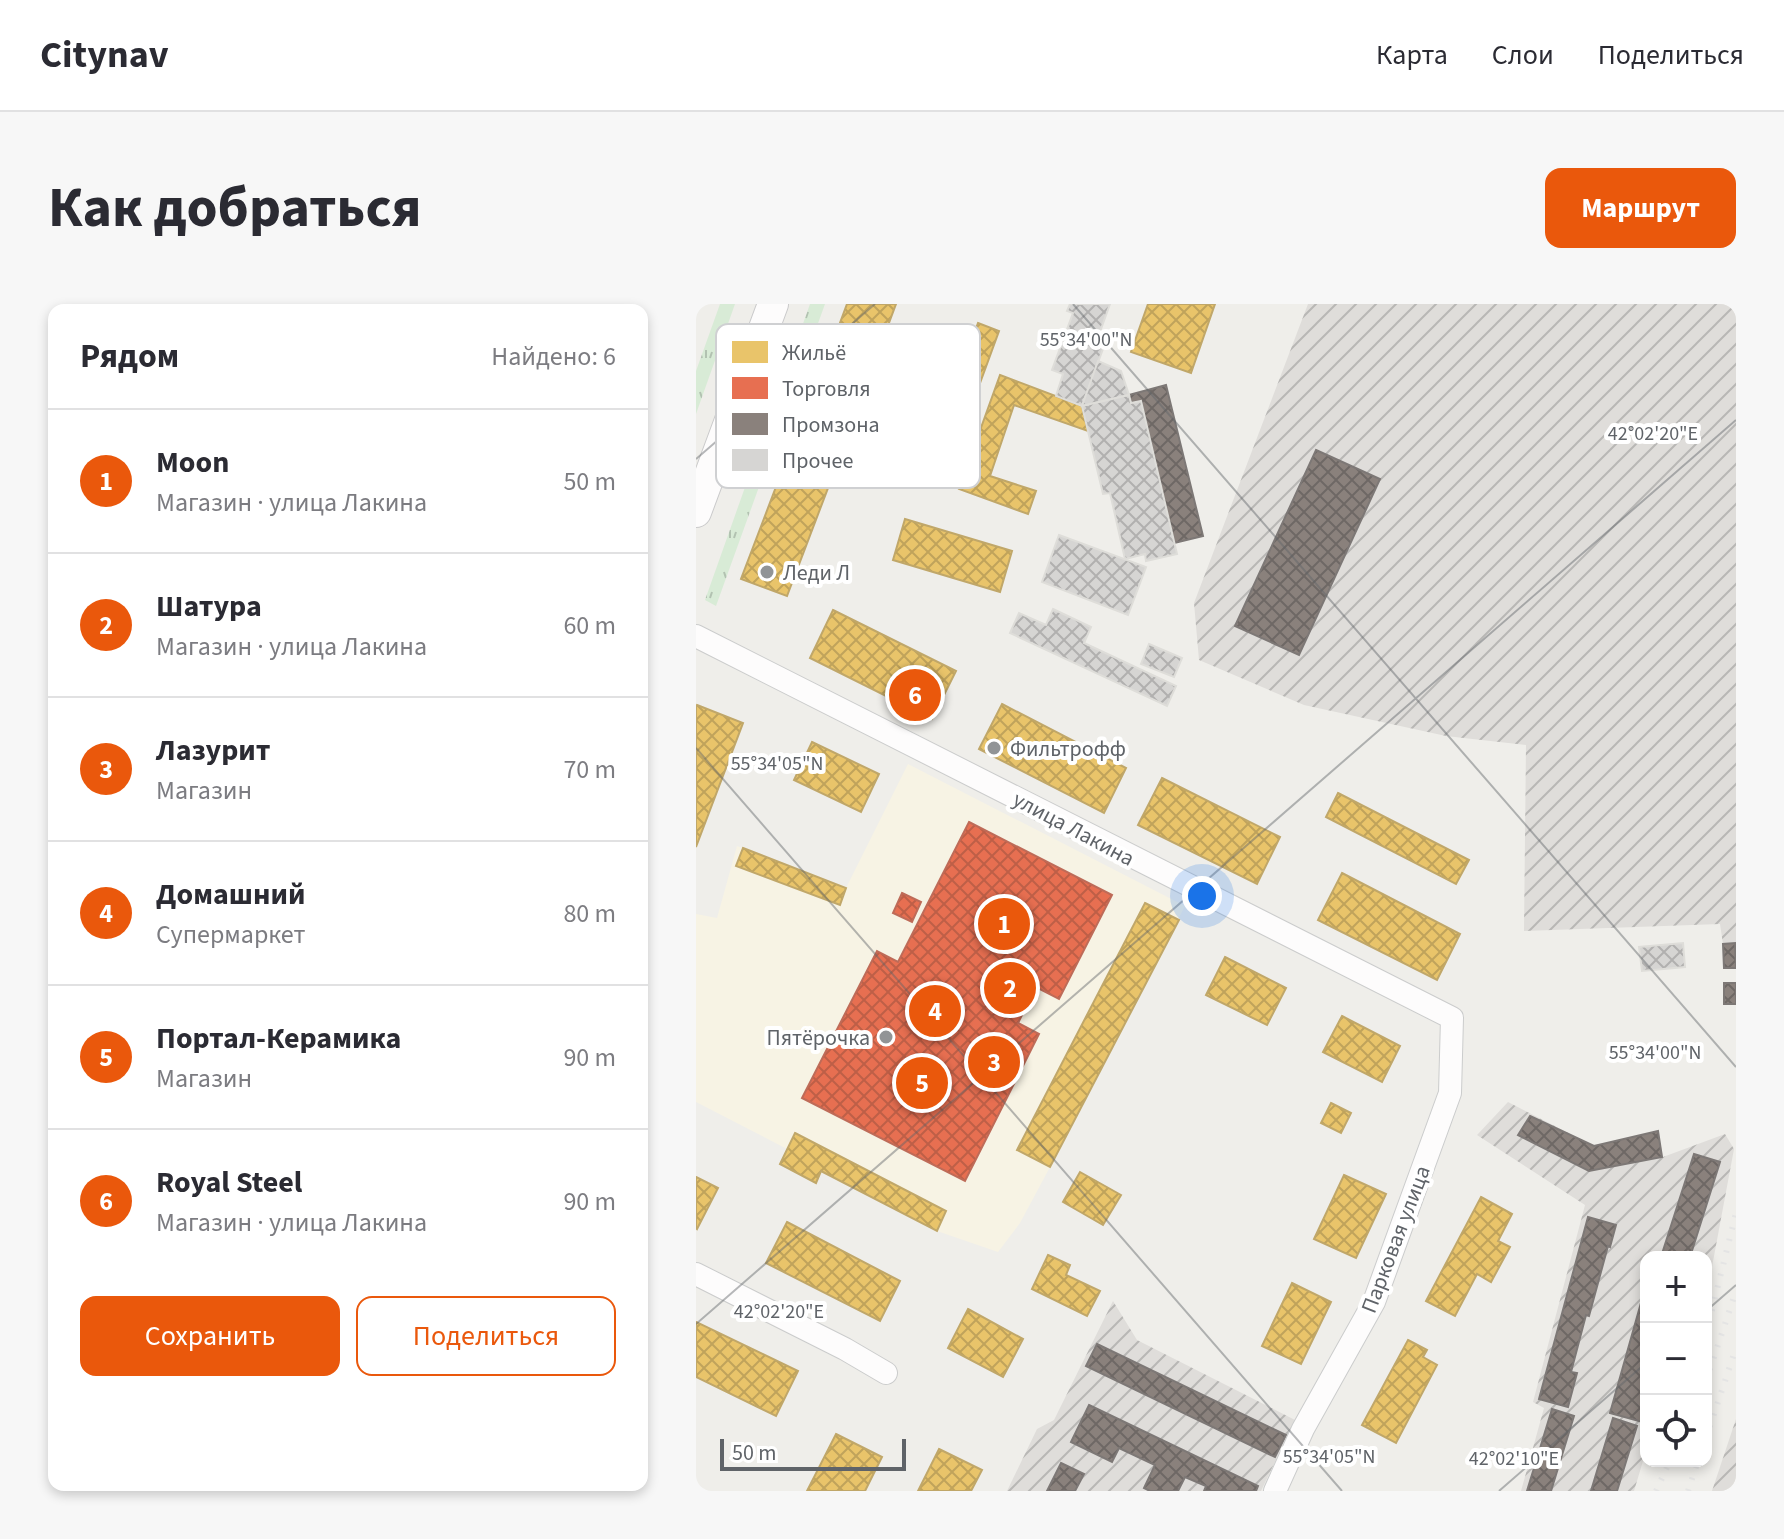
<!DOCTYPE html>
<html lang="ru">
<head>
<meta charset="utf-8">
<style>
  body { margin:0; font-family:"Source Sans 3",sans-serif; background:#f7f7f7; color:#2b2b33 }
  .controls { position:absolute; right:24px; bottom:24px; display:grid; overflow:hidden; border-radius:16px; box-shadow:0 4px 12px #0003 }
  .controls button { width:72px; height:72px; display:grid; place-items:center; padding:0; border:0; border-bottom:2px solid #e1e1e2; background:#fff; color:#2b2b33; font:40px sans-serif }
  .scale { position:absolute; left:24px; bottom:20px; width:186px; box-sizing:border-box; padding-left:8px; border:4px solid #5f6368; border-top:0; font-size:22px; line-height:28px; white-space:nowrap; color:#5f6368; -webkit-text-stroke:6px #fff; paint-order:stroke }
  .you { position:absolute; left:506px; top:592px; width:28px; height:28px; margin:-20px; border:6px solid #fff; border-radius:50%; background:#1a73e8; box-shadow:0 0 0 12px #1a73e833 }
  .badge { display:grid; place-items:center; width:52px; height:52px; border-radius:50%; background:#ea580c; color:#fff; font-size:26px; font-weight:700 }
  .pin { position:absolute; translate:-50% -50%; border:4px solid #fff; box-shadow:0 2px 8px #0006 }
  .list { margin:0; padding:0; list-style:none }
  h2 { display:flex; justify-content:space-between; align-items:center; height:104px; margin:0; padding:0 32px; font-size:34px }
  h2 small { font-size:26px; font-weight:400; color:#7c7c81 }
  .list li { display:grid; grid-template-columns:52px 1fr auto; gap:24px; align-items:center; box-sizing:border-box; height:144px; padding:0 32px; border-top:2px solid #e1e1e2 }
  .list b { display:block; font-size:30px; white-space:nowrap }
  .list p { margin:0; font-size:26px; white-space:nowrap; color:#7c7c81 }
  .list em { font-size:26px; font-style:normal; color:#7c7c81 }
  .actions { display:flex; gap:16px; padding:24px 32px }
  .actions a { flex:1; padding:18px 0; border:2px solid #ea580c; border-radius:16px; text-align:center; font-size:28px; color:#ea580c }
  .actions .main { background:#ea580c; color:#fff }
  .icon { flex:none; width:44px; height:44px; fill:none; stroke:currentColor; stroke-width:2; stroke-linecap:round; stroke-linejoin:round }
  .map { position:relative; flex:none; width:1040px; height:1187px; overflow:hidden; border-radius:16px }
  header { display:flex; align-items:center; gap:48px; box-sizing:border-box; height:112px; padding:0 40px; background:#fff; border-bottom:2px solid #e1e1e2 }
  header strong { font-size:38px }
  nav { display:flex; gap:44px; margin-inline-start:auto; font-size:28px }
  .intro { display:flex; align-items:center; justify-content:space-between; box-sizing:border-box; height:192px; padding:0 48px }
  h1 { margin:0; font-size:56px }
  .button { padding:20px 36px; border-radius:16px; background:#ea580c; color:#fff; font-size:28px; font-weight:700 }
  main { display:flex; gap:48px; padding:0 48px }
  aside { flex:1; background:#fff; border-radius:16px; box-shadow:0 4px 12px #0003 }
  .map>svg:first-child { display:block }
  .commercial { fill:#f7f3e4 }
  .industrial { fill:url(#industrial-furrows) }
  .grass { fill:url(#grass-tufts) }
  .homes { fill:url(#homes-cross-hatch); stroke:#c0a769; stroke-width:2 }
  .shops { fill:url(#shops-cross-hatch); stroke:#be6b58; stroke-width:2 }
  .industry { fill:url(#industry-cross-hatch); stroke:#7d7876; stroke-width:2 }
  .building { fill:url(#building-cross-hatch); stroke:#deddd9; stroke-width:2 }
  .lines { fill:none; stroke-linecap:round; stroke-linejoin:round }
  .minor-casing { stroke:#cbcccc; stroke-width:24 }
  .secondary-casing { stroke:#cacacb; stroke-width:32 }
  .minor { stroke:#fdfcfc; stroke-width:22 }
  .secondary { stroke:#fdfcfc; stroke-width:30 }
  .rail { stroke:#e4e4e4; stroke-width:6; stroke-dasharray:2 10; stroke-linecap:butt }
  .ticks { fill:none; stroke:#5f6368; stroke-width:2; stroke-opacity:0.45 }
  .poi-dot { fill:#919496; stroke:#fff; stroke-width:3 }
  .labels { text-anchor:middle; stroke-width:8; stroke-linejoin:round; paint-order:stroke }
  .poi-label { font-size:22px; fill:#5f6368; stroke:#fff; text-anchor:start }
  .street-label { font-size:22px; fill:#5f6368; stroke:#fff }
  .key { fill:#fff; stroke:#cfd0d2; stroke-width:2 }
  .key-label { font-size:22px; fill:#5f6368 }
  .ticks-label { font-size:20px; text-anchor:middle; fill:#5f6368; stroke:#fff; stroke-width:8; stroke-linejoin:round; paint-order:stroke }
</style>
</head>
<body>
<header>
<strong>Citynav</strong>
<nav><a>Карта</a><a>Слои</a><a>Поделиться</a></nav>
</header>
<div class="intro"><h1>Как добраться</h1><a class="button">Маршрут</a></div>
<main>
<aside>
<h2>Рядом<small>Найдено: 6</small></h2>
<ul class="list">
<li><span class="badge">1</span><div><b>Moon</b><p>Магазин · улица Лакина</p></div><em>50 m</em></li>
<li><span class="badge">2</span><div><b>Шатура</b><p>Магазин · улица Лакина</p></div><em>60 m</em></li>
<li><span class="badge">3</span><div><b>Лазурит</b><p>Магазин</p></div><em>70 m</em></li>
<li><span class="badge">4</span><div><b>Домашний</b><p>Супермаркет</p></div><em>80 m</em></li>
<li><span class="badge">5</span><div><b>Портал-Керамика</b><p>Магазин</p></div><em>90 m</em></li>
<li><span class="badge">6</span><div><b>Royal Steel</b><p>Магазин · улица Лакина</p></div><em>90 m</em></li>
</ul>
<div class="actions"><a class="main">Сохранить</a><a>Поделиться</a></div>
</aside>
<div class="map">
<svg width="1040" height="1187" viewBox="0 0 1040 1187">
  <defs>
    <pattern id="industrial-furrows" width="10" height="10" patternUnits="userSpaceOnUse" patternTransform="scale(2)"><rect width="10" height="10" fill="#dfddda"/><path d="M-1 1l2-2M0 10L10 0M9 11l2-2" fill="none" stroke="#b8b7b5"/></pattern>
    <pattern id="grass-tufts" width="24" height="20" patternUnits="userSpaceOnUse" patternTransform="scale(2)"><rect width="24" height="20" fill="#d8ebd6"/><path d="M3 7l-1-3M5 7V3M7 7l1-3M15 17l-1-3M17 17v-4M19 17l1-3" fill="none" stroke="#b2c2b1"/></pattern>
    <pattern id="homes-cross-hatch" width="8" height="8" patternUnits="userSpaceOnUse" patternTransform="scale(2)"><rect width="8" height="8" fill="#e9c46a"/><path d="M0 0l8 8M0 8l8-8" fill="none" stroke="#c0a35b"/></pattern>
    <pattern id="shops-cross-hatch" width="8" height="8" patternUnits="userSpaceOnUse" patternTransform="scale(2)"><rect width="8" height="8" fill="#e76f51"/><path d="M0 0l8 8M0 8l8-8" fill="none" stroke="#be5f47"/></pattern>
    <pattern id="industry-cross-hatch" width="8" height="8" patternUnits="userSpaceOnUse" patternTransform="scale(2)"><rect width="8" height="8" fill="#8a817c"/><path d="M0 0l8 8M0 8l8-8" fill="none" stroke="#6e6865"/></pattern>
    <pattern id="building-cross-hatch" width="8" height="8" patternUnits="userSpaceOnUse" patternTransform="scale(2)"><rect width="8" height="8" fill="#d6d5d3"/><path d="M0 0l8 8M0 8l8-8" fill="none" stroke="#b1b0af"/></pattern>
  </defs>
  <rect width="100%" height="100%" fill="#efeeea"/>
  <polygon class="commercial" points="212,460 489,602 354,863 324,919 302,948 241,927 126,868 120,879 84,860 91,845 0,798 0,610 21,614 41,542 150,584"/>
  <g class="industrial">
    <polygon points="612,0 1040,0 1040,654 1039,639 1027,640 1024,620 828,627 830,441 750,432 608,401 503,356 498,299"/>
    <polygon points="812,798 898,842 962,827 967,853 1029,830 1038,845 1010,995 1010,953 950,953 950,1147 938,1187 825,1187 848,1104 837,1098 889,901 781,831"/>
    <polygon points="417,997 441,1036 599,1116 565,1187 311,1187 341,1125 358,1116"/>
    <polygon points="1040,1115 1040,1187 1016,1187"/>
  </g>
  <g class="grass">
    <polygon points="24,0 39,0 0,110 0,67"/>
    <polygon points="114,0 129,0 20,302 9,296"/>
  </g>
  <g class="homes">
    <polygon points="151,0 200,0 158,113 115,97"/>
    <polygon points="452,0 519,0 495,69 435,48"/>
    <polygon points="282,19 303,27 257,153 235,144"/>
    <polygon points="304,71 386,102 392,127 318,101 294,172 340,187 332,210 263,185"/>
    <polygon points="94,146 140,163 91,292 45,275"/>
    <polygon points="209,215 316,247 304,288 197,256"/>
    <polygon points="137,306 260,367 236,415 114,354"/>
    <polygon points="306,400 430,464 408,509 283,445"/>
    <polygon points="1,401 47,419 0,543 0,403"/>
    <polygon points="116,438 183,470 165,508 98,476"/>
    <polygon points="466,474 584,533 561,580 442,521"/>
    <polygon points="642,489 773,556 760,580 630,513"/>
    <polygon points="47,544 150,584 144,601 40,562"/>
    <polygon points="646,569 764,630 741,676 622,616"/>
    <polygon points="449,599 483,616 354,863 321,846"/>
    <polygon points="529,653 590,684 571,721 510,691"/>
    <polygon points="646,712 704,742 686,778 627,748"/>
    <polygon points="635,799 655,809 645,829 625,819"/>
    <polygon points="99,829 250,907 241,927 125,867 120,879 84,860"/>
    <polygon points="384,868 425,891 407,921 367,898"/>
    <polygon points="648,871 690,890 660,954 618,935"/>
    <polygon points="0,873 22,884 1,925 0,924"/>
    <polygon points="785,893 816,910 802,937 814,943 795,978 781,970 759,1012 730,997"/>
    <polygon points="91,918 204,977 184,1017 70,959"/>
    <polygon points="352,951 374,961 370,971 404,987 391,1012 336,985"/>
    <polygon points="596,979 635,998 605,1060 566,1042"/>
    <polygon points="272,1005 327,1035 307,1073 252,1044"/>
    <polygon points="0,1018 102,1067 80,1112 0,1073"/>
    <polygon points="712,1036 731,1046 727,1053 741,1061 700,1139 666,1121"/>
    <polygon points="140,1130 186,1153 169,1187 111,1187"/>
    <polygon points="243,1145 286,1166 275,1187 222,1187"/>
  </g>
  <g class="shops">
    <polygon points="273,518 416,591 363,695 340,683 322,719 343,730 269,877 106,794 181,647 202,658"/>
    <polygon points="206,589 225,598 216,618 197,609"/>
  </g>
  <g class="industry">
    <polygon points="470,81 507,232 478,239 445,97 435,99 433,91"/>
    <polygon points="620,146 684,175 603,351 539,322"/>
    <polygon points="1039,639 1040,664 1028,664 1027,640"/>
    <rect x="1028" y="679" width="12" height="21"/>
    <polygon points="834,812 898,842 962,827 966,853 893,867 822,831"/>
    <polygon points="998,850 1024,858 994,953 965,953"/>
    <polygon points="892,913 920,921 914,943 912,942 893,1012 890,1011 875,1068 881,1069 872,1103 843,1095"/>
    <polygon points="950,981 950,1119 914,1109"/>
    <polygon points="401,1040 590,1131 579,1153 390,1062"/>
    <polygon points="393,1101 562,1182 560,1187 508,1187 510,1182 489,1173 482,1187 454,1187 448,1184 459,1161 423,1144 416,1158 375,1138"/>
    <polygon points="856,1105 878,1112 855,1187 831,1187"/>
    <polygon points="917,1114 941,1122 921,1187 895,1187"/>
    <polygon points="365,1159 388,1170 379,1187 351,1187"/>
  </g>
  <g class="building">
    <polygon points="374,0 414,0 400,39 408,42 386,102 360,92 367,70 356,66 377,9 371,7"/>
    <polygon points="402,57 425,67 433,91 386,102"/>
    <polygon points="433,91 435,99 445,97 481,250 450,257 449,250 429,255 414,189 407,190 386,102"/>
    <polygon points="363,231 450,263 432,311 346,278"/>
    <polygon points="357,305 395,323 388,339 480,382 471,402 314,329 323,309 350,321"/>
    <polygon points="453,340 486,354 478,373 445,360"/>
    <polygon points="987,639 989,663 946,667 943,643"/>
  </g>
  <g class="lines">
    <g class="minor-casing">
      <g id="minor">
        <polyline points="0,332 756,714 754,789 678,998 607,1125 579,1187"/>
        <polyline points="0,970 149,1045 190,1069"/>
      </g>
    </g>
    <g class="secondary-casing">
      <polyline id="secondary" points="0,208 77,0"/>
    </g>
    <use href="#minor" class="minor"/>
    <use href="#secondary" class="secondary"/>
    <g class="rail">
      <polyline points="1010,1030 1040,909"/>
      <polyline points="1010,1077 1040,987"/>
      <polyline points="1010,1134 1040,1044"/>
      <polyline points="960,1187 974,1157"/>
      <polyline points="992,1187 1002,1157"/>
    </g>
  </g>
  <path class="ticks" d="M377 0 1040 763M0 155 179 0M0 444 646 1187M1010 1007 1040 981M0 1020 1040 116M803 1187 950 1059"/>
  <g class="poi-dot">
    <circle cx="71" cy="268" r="8"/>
    <circle cx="298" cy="444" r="8"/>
    <circle cx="190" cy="733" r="8"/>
  </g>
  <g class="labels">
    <g class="poi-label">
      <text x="87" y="276">Леди Л</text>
      <text x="314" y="452">Фильтрофф</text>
      <text x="174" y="741" text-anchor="end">Пятёрочка</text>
    </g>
    <g class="street-label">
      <text transform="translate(378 524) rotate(28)" y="8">улица Лакина</text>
      <text transform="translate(699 935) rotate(-69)" y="8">Парковая улица</text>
    </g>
  </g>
  <rect x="20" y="20" width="264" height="164" rx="12" class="key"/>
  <rect x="36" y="37" width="36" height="22" fill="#e9c46a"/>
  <rect x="36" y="73" width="36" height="22" fill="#e76f51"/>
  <rect x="36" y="109" width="36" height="22" fill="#8a817c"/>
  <rect x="36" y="145" width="36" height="22" fill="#d6d5d3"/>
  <g class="key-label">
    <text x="86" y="56">Жильё</text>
    <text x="86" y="92">Торговля</text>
    <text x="86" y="128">Промзона</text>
    <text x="86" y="164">Прочее</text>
  </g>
  <g class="ticks-label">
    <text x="390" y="42">55°34'00"N</text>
    <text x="957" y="136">42°02'20"E</text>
    <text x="81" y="466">55°34'05"N</text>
    <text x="959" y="755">55°34'00"N</text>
    <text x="83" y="1014">42°02'20"E</text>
    <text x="633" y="1159">55°34'05"N</text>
    <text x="818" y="1161">42°02'10"E</text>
  </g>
</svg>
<div class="controls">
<button>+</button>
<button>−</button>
<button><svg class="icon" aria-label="locate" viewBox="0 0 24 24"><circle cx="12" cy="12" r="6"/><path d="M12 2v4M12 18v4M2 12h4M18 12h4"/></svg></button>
</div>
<div class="scale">50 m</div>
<div class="you"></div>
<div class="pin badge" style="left:308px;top:620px">1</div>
<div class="pin badge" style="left:314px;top:684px">2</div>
<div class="pin badge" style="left:298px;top:758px">3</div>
<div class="pin badge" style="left:239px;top:707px">4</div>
<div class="pin badge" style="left:226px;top:779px">5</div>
<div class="pin badge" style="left:219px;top:391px">6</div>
</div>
</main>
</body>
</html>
